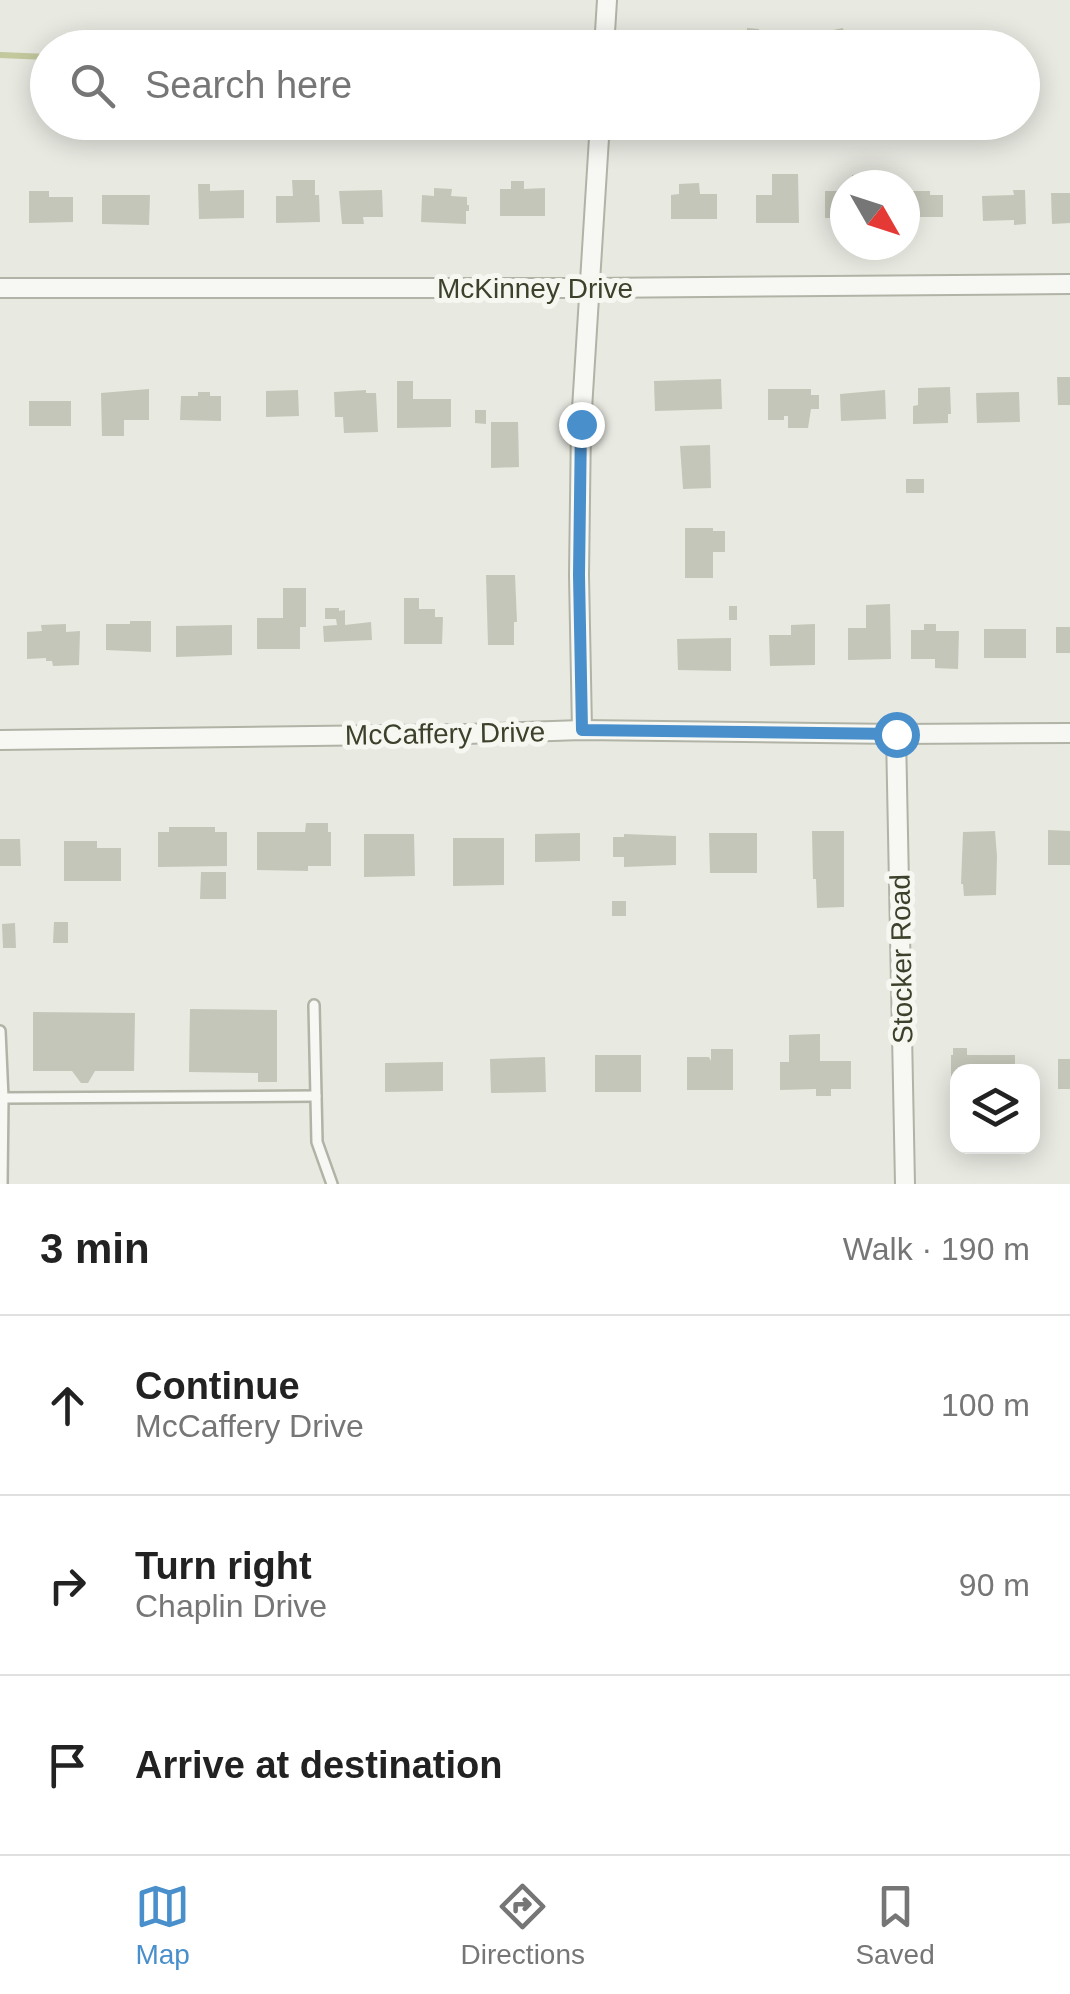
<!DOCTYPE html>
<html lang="en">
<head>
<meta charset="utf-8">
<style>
  body { margin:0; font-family:Arial,sans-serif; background:#f6f6f6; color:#222 }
  .controls { position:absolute; right:30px; bottom:30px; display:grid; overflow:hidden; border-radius:20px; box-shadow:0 5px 25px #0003 }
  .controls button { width:90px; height:90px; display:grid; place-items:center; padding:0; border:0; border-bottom:2px solid #e0e0e0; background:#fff; color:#222; font:50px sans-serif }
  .compass { position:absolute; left:830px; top:170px; width:90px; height:90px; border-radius:50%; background:#fff; box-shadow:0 5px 25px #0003; rotate:129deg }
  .stop { position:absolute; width:30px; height:30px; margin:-22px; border:8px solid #498fcb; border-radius:50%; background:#fff }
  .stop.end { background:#498fcb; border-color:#fff; box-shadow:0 2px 10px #0008 }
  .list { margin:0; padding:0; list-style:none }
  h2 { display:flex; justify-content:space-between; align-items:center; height:130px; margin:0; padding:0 40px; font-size:42px }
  h2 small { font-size:32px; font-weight:400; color:#767676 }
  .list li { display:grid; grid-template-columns:65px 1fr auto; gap:30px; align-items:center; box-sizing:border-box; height:180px; padding:0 40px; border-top:2px solid #e0e0e0 }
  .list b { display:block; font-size:38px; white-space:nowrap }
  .list p { margin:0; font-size:32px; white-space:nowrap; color:#767676 }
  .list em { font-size:32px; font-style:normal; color:#767676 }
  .icon { flex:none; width:55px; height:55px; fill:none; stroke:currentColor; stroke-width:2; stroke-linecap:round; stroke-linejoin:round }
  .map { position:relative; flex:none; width:1070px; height:1184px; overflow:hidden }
  .search { position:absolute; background:#fff; box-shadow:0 5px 25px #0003; left:30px; right:30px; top:30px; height:110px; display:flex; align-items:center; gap:25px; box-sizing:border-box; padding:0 35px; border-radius:55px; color:#767676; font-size:38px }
  .sheet { height:670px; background:#fff }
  nav { display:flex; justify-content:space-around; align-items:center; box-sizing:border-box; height:140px; border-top:2px solid #e0e0e0; background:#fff; font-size:28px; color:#767676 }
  nav a { display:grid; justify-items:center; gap:5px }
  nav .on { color:#498fcb }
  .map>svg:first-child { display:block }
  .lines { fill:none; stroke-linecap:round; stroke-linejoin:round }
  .stream { stroke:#c3c89d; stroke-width:6 }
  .building { fill:#c3c6b8 }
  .lane-casing { stroke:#b1b3a6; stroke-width:14 }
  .street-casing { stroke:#b1b3a6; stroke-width:22 }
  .lane { stroke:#f7f8f4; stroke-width:9 }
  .street { stroke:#f7f8f4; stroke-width:18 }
  .route { stroke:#498fcb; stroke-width:12 }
  .labels { text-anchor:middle; stroke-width:10; stroke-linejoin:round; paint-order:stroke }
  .street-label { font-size:28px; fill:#3b412a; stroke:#f6f7f1 }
</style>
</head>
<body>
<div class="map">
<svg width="1070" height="1184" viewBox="0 0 1070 1184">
  <rect width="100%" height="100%" fill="#e8e9e1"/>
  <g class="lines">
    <polyline class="stream" points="0,55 48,57"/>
  </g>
  <g class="building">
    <polygon points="747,28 759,29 758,39 747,38"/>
    <polygon points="843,28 847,48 821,48 818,33"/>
    <polygon points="772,174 798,174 799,223 756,223 756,195 772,195"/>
    <rect x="852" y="175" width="18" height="10"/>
    <polygon points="292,180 315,180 315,195 319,195 320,222 276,223 276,196 293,196"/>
    <polygon points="511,181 524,181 524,189 545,188 545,216 500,216 500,189 511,189"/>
    <polygon points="699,183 700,194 717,194 717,219 671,219 671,195 679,194 679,184"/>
    <polygon points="198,184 210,184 210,191 244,190 244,218 199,219"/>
    <polygon points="434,188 452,189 451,196 467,197 467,205 469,205 469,211 466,211 466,224 421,222 422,195 434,196"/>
    <polygon points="382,190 383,217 363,217 364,224 342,224 339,191"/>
    <polygon points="1013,190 1025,190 1026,224 1014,225 1014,220 983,221 982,196 1014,195"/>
    <polygon points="29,191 49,191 49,197 73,197 73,222 29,223"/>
    <rect x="825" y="191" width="20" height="27"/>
    <polygon points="905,191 930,191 930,195 943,195 943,217 905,217"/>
    <polygon points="1051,193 1070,193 1070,223 1052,224"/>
    <polygon points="102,195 150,195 149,225 102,224"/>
    <polygon points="1057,377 1070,377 1070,405 1058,405"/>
    <polygon points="721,379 722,409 655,411 654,381"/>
    <polygon points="397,381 413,381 413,399 451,399 451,427 397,428"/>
    <polygon points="950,387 951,414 948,414 948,423 913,424 913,406 918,405 918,388"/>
    <polygon points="149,389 149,420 124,420 124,436 102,436 101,393"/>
    <polygon points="768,389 811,389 811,395 819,395 819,409 811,409 808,428 788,428 788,416 784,416 784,420 768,420"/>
    <polygon points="298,390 299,416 266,417 266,391"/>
    <polygon points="366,390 366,393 376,393 378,432 344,433 343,417 335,417 334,392"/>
    <polygon points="885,390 886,419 841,421 840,394"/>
    <polygon points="198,392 210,392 210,396 221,396 221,421 180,420 181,396 198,396"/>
    <polygon points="1019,392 1020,422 977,423 976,393"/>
    <rect x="29" y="401" width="42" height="25"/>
    <polygon points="475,410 486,410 486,424 475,423"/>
    <polygon points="491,422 518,422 519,467 491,468"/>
    <polygon points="710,445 711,488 683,489 680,446"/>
    <rect x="906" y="479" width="18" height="14"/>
    <polygon points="685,528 713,528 713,531 725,531 725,552 713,552 713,578 685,578"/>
    <polygon points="486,575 515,575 517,622 514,622 514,645 488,645"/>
    <polygon points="283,588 306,588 306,627 300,627 300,649 257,649 257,618 283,618"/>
    <polygon points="404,598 419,598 419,609 435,609 435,617 443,617 442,644 404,644"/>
    <polygon points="890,604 891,659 848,660 848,628 866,628 866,605"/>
    <rect x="729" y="606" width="8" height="14"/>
    <polygon points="325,608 339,608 339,611 345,610 345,625 371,622 372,640 324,642 323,626 337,625 336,619 325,619"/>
    <polygon points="130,621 151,621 151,652 106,650 106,624 130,624"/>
    <polygon points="66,624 66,632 80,631 79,665 53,666 52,661 46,661 46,658 27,659 27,632 42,631 41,625"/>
    <polygon points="815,624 815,665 770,666 769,635 791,635 791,625"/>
    <polygon points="924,624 936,624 936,631 959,631 958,669 935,668 935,659 911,659 911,630 924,630"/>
    <polygon points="232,625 232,655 176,657 176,626"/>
    <rect x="1056" y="627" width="14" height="26"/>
    <rect x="984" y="629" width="42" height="29"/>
    <polygon points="731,638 731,671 678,670 677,639"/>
    <polygon points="306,823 328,823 328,832 331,832 331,866 308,866 308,871 257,870 257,832 305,832"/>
    <polygon points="169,827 215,827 215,832 227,832 227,866 158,867 158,832 169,832"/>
    <polygon points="1048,830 1070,831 1070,865 1048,865"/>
    <polygon points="812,831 844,831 844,907 817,908 816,879 813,879"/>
    <polygon points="995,831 997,856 996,895 964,896 963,884 961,884 963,832"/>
    <polygon points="580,833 580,861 535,862 535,834"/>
    <polygon points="709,833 757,833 757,873 710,873"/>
    <polygon points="364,834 414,834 415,876 364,877"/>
    <polygon points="624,834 676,836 676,865 624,867 624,857 613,857 613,837 624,837"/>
    <polygon points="453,838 504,838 504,885 453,886"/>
    <polygon points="0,839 20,839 21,866 0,866"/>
    <polygon points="64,841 97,841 97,848 121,848 121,881 64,881"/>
    <polygon points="201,872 226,872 226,899 200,899"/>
    <rect x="612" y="901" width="14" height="15"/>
    <polygon points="54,922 68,922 68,943 53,943"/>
    <polygon points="15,923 16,948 3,948 2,924"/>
    <polygon points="190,1009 277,1010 277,1082 258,1082 258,1073 189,1072"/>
    <polygon points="33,1012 135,1013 134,1071 95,1071 88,1083 81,1083 72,1071 33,1071"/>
    <polygon points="820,1034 820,1061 851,1061 851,1089 831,1089 831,1096 816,1096 816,1089 780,1090 780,1062 789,1062 789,1035"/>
    <polygon points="953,1048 967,1048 967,1055 1015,1055 1015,1072 958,1072 958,1079 951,1079 951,1055 953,1055"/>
    <polygon points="711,1049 733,1049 733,1090 687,1090 687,1057 709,1057 711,1061"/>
    <rect x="595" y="1055" width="46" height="37"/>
    <polygon points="545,1057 546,1092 491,1093 490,1059"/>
    <rect x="1058" y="1059" width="12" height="30"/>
    <polygon points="443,1062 443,1091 385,1092 385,1063"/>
  </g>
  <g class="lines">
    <g class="lane-casing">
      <g id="lane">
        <polyline points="314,1005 317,1142 332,1184"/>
        <polyline points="0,1031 3,1098"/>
        <polyline points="2,1184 3,1098 316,1096"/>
      </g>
    </g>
    <g class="street-casing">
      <g id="street">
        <polyline points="604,48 607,0"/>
        <polyline points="0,288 589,288 1070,284"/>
        <polyline points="582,730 579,575 581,425 600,122"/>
        <polyline points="896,734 905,1184"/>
        <polyline points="0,740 466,734 582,730 896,734 1070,733"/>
      </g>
    </g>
    <use href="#lane" class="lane"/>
    <use href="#street" class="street"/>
  </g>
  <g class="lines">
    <polyline class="route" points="581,424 579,575 582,730 896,734"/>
  </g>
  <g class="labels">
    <g class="street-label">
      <text x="535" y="298">McKinney Drive</text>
      <text transform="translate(445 733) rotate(-1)" y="10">McCaffery Drive</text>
      <text transform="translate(901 959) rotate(-91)" y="10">Stocker Road</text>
    </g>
  </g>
</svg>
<div class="controls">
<button><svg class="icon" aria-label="layers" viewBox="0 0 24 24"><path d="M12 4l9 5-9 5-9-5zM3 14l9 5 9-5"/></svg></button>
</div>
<svg class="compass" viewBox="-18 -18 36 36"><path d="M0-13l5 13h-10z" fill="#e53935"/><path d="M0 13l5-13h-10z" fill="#767676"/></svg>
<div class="stop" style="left:896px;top:734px"></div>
<div class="stop end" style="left:581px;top:424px"></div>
<div class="search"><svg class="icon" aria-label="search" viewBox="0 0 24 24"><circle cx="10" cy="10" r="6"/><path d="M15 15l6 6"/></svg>Search here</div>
</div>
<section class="sheet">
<h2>3 min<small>Walk · 190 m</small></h2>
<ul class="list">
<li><svg class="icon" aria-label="ahead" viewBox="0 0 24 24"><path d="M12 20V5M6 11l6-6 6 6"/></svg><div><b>Continue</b><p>McCaffery Drive</p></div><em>100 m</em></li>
<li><svg class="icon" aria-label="right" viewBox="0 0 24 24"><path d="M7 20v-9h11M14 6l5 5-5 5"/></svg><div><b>Turn right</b><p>Chaplin Drive</p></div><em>90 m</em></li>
<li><svg class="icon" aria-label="arrive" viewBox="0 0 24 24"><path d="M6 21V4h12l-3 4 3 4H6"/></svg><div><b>Arrive at destination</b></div></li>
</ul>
</section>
<nav>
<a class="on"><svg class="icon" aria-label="map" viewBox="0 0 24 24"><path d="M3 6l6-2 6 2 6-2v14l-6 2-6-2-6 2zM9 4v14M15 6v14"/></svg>Map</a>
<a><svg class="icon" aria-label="directions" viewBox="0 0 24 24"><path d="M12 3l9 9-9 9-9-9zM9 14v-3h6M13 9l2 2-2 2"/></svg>Directions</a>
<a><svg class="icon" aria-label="saved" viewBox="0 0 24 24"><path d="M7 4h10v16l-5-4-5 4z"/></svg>Saved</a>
</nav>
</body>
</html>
